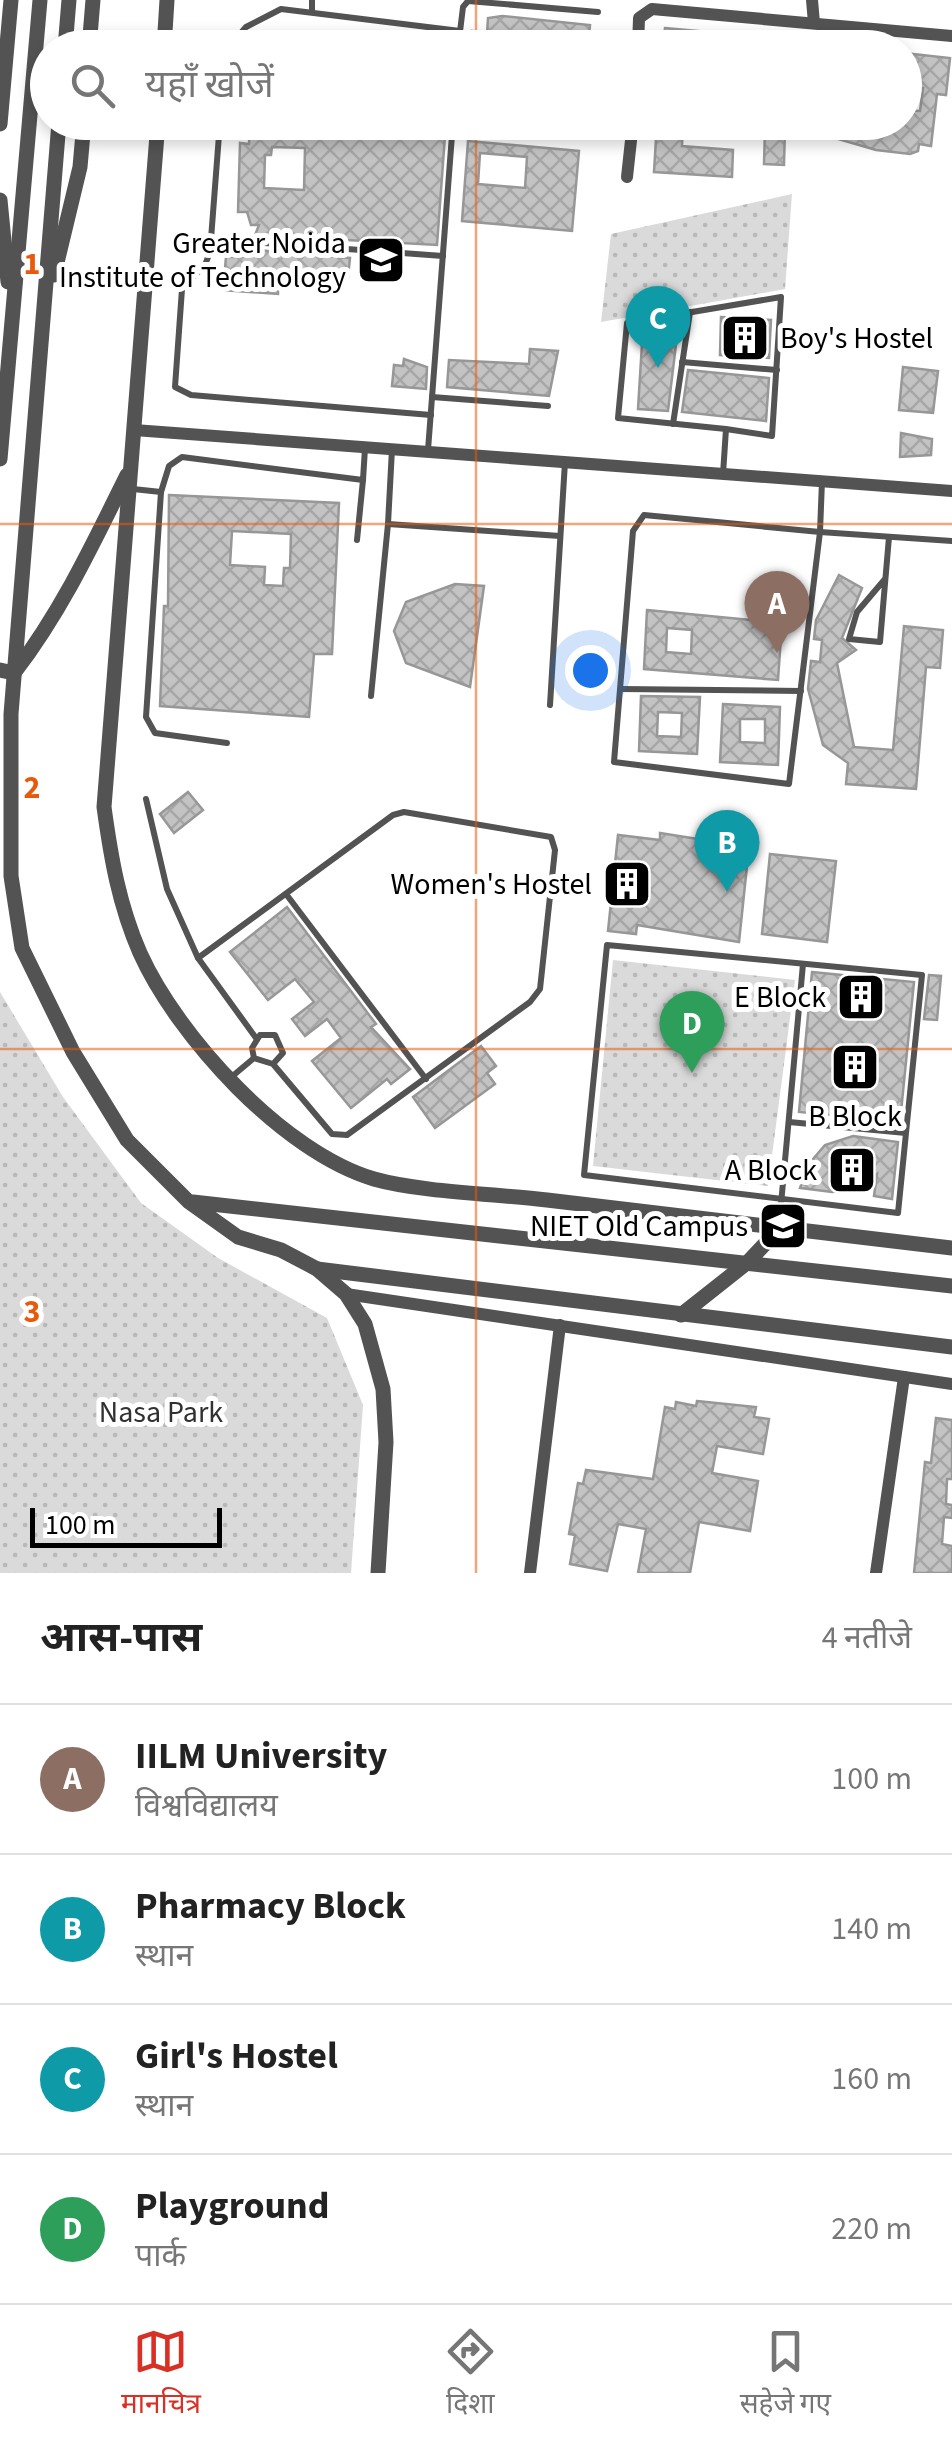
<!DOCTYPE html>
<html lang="hi">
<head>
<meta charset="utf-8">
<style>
  body { margin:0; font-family:"Source Sans 3","Noto Sans Devanagari",sans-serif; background:#f2f2f2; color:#222 }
  .scale { position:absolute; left:30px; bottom:25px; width:192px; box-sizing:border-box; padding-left:10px; border:5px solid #000; border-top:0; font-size:28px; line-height:35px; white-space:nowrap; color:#000; -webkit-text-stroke:8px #fff; paint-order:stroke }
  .you { position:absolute; left:590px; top:670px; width:35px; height:35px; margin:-25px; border:8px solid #fff; border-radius:50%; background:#1a73e8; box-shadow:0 0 0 15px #1a73e833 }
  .badge { display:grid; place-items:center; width:65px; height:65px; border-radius:50%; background:#d93025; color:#fff; font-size:32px; font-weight:700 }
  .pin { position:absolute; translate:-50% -82px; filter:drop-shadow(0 2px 5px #0008) }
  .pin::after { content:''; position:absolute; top:52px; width:35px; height:30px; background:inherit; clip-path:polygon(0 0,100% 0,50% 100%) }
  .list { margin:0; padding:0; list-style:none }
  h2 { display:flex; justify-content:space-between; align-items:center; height:130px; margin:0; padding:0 40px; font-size:42px }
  h2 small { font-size:32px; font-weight:400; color:#767676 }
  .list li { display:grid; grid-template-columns:65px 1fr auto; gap:30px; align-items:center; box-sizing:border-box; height:150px; padding:0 40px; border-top:2px solid #e0e0e0 }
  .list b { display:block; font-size:38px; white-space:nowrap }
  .list p { margin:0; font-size:32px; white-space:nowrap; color:#767676 }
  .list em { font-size:32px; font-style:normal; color:#767676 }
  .icon { flex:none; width:55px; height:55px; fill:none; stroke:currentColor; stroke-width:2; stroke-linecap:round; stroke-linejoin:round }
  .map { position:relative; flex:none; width:952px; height:1573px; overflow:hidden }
  .search { position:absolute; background:#fff; box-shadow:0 5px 15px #0003; left:30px; right:30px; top:30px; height:110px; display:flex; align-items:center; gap:25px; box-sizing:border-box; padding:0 35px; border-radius:55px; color:#767676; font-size:38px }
  .sheet { height:730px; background:#fff }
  nav { display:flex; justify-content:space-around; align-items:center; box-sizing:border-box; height:140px; border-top:2px solid #e0e0e0; background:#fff; font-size:28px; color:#767676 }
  nav a { display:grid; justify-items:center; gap:5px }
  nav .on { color:#d93025 }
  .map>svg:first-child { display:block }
  .park { fill:url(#park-dots) }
  .building { fill:url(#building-cross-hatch); stroke:#979797; stroke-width:2.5; fill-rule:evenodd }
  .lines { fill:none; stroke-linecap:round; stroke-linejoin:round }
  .service { stroke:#535353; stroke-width:6 }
  .minor { stroke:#535353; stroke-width:12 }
  .tertiary { stroke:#535353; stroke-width:15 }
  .grid { fill:none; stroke:#e8590c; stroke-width:2.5; stroke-opacity:0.55 }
  .labels { text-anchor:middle; stroke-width:10; stroke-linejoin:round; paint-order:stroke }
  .poi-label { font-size:30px; fill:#000; stroke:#fff; text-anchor:end }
  .park-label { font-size:30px; fill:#313131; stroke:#fff }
  .grid-label { font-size:32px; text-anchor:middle; font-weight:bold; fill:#e8590c; stroke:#fff; stroke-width:10; stroke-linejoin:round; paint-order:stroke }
</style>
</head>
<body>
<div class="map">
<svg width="952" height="1573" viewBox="0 0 952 1573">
  <defs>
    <pattern id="park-dots" width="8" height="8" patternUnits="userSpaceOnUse" patternTransform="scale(2.5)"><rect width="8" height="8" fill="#dadada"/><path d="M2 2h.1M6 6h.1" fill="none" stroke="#b9b9b9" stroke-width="1.8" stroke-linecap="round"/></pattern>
    <pattern id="building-cross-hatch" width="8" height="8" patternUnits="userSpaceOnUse" patternTransform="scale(2.5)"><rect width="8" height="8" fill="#c3c3c3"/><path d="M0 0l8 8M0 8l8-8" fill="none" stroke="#a6a6a6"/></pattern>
  </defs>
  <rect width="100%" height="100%" fill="#fff"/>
  <g class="park">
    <polygon points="792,194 785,289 601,322 611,234"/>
    <polygon points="613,960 795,980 768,1186 593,1166"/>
    <polygon points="0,992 63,1097 141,1203 218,1258 327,1318 363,1405 351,1573 0,1573"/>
  </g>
  <g class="building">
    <polygon points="502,16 590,25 588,48 543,48 543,43 494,38 493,48 471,48 472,31 487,33 488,18"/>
    <polygon points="665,28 797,40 797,48 663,48"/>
    <polygon points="904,53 950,58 946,95 937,94 931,146 919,144 918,151 910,154 876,150 824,135 827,122 897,125 904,122 904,110 920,111 923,88 904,86"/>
    <path d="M250 122H446L437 245 255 235 259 225H251L247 212H238L240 143 249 144ZM272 147 305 148 304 190 264 188 265 155H271Z"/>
    <polygon points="657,122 683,122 682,146 733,150 732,177 654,172"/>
    <polygon points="765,127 785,128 784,165 764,164"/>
    <path d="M468 141 579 151 572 231 462 221ZM480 153 527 157 525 188 478 184Z"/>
    <polygon points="235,248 350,258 348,277 320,278 310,289 278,285 278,294 223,290 226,257 234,257"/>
    <polygon points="721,317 771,320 769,358 720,355"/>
    <polygon points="643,327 678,328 668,411 638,409"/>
    <polygon points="530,349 558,351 549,396 447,387 449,360 529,364"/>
    <polygon points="404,359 427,367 426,389 392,386 394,365 403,366"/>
    <polygon points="903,367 938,371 933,413 899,410"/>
    <polygon points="688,370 769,378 766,421 682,412"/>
    <polygon points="901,433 932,439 931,455 900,457"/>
    <path d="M169 495 339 503 332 654H314L309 717 160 706 164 606H168ZM232 531 291 534 290 568H284L283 586 264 585 265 567 230 565Z"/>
    <polygon points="839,575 862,588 842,638 856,650 837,663 854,747 893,750 904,626 943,630 940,668 926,667 916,789 846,784 848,763 823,745 808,689 811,661 820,662 822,640 814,639 816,620"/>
    <polygon points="455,584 484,586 470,687 406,663 394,631 406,602"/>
    <path d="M647 610 782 623 778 680 644 669ZM667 628 692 630 691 654 666 652Z"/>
    <path d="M641 696 700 697 697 754 639 751ZM658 712 682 713 681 737 657 736Z"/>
    <path d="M723 704 780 707 778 765 720 762ZM740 719H765V743L740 742Z"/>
    <polygon points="188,792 203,810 174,833 160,814"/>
    <polygon points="660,833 749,847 739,942 637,925 636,934 608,931 618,835 660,840"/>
    <polygon points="770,854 836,861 827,942 762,934"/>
    <polygon points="287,907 376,1024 371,1027 410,1069 391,1084 387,1079 351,1108 312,1061 341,1038 327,1019 305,1036 292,1019 314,1002 295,979 268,1000 230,952"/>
    <polygon points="812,972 914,982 900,1122 799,1112"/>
    <polygon points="929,975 941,976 937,1020 924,1019"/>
    <polygon points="481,1046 496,1066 487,1073 495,1084 435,1128 413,1097"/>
    <polygon points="853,1136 898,1142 892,1199 874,1196 877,1174 858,1189 832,1192 800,1188 808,1165 825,1145"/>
    <polygon points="697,1401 756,1407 754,1417 769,1419 763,1454 717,1446 712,1473 758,1481 750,1531 699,1522 690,1573 638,1573 646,1529 618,1524 607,1571 570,1564 575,1535 569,1534 578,1483 583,1484 586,1470 653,1479 665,1407 675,1409 676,1402 696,1406"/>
    <polygon points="936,1418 952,1420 952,1479 947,1479 946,1504 952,1505 952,1518 944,1517 942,1544 952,1546 952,1573 914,1573 925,1462 931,1463"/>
  </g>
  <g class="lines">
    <g class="service">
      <polyline points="312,12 312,0"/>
      <polyline points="228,48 246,27 281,9 460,31"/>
      <polyline points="458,48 463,7 468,1 598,12"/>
      <polyline points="220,122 210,252 205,265 182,289 175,387 191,395 431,415"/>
      <polyline points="480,122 570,132"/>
      <polyline points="211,239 443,256"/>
      <polyline points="682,362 777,370"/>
      <polyline points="432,397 548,406"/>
      <polyline points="673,424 690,312"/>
      <polyline points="392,449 388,524 560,536"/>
      <polyline points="428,450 453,122"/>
      <polyline points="723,474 726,429 772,436 781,297 627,323 618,418 726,429"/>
      <polyline points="822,481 820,532 952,541"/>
      <polyline points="133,489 161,492"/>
      <polygon points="644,515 820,532 789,784 614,762 633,531"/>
      <polyline points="357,540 363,480"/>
      <polyline points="885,579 857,612 849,639 880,642 889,537"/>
      <polyline points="621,689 801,691"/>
      <polyline points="371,696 388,524"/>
      <polyline points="550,705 565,462"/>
      <polyline points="227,743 155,733 146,717 161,492 169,466 182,457 363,480 365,448"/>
      <polyline points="146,799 167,889 198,958"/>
      <polyline points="286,894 426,1079"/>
      <polyline points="256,1038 198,958 393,815 404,812 551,837 555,850 540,989 530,1002 347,1135 332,1134 273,1064 254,1058 252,1048 260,1035 275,1035 283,1053 273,1064"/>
      <polyline points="229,1079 254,1058"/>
      <polyline points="789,1122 906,1133 898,1213 584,1175 607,945 922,975 906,1133"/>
      <polyline points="779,1226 803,964"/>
    </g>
    <g class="minor">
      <polyline points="812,0 814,23"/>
      <polyline points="638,48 639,18 652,9 952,36"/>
      <polyline points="627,177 633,122"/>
      <polyline points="134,430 952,491"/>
      <polyline points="346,1294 952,1384"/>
      <polyline points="530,1573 560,1325"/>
      <polyline points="876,1573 904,1377"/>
    </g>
    <g class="tertiary">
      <polyline points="65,48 69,0"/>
      <polyline points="89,48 93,0"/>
      <polyline points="164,48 167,0"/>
      <polyline points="59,122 11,714 11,876 22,948 73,1052 127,1140 189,1202 238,1237 281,1250 317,1269 346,1294 365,1324 383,1389 386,1442 378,1573"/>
      <path d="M158 122 104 807C111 858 119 905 140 953 178 1037 283 1152 374 1179 420 1192 497 1194 547 1200 682 1217 817 1233 952 1248"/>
      <polyline points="0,124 11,0"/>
      <polyline points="0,200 8,282"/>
      <polyline points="54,275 80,167 84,122"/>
      <polyline points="0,459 40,0"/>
      <path d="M0 670 14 673C61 612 93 544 127 475"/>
      <polyline points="193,1202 952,1286"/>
      <polyline points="317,1269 952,1347"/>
      <polyline points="681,1315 748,1262 779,1229"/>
    </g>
  </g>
  <path class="grid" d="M476 0V48M476 122V1573M0 524H952M0 1049H952"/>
  <defs>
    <g id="university-square" transform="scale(2.5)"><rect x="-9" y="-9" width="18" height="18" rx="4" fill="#000" stroke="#fff"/><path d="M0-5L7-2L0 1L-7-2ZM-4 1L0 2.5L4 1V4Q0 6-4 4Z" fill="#fff"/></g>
    <g id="building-square" transform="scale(2.5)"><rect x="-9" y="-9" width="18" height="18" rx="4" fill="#000" stroke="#fff"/><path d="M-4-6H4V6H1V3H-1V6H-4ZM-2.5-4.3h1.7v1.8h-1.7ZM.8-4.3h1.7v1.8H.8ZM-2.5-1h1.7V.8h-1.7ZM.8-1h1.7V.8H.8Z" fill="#fff"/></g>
  </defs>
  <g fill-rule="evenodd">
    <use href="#university-square" x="381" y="260"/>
    <use href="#building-square" x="745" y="338"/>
    <use href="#building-square" x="627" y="884"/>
    <use href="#building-square" x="861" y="997"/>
    <use href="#building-square" x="855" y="1067"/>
    <use href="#building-square" x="852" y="1170"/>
    <use href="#university-square" x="783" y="1226"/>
  </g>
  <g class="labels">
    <g class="poi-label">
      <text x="346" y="253">Greater Noida<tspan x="346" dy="34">Institute of Technology</tspan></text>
      <text x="780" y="348" text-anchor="start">Boy's Hostel</text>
      <text x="592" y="894">Women's Hostel</text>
      <text x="826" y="1007">E Block</text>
      <text x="855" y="1126" text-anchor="middle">B Block</text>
      <text x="817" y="1180">A Block</text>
      <text x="748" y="1236">NIET Old Campus</text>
    </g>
    <g class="park-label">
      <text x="161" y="1422">Nasa Park</text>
    </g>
  </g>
  <g class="grid-label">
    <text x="32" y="274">1</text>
    <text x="32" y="798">2</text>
    <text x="32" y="1322">3</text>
  </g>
</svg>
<div class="scale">100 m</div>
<div class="you"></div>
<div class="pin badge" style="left:777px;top:653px;background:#8d6e63">A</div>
<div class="pin badge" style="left:727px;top:892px;background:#0f9aa8">B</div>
<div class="pin badge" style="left:658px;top:368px;background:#0f9aa8">C</div>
<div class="pin badge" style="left:692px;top:1073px;background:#2e9e5b">D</div>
<div class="search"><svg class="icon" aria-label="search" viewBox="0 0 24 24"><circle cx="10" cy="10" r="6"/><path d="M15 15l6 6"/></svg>यहाँ खोजें</div>
</div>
<section class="sheet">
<h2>आस-पास<small>4 नतीजे</small></h2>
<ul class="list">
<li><span class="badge" style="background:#8d6e63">A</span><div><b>IILM University</b><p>विश्वविद्यालय</p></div><em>100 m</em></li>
<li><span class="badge" style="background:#0f9aa8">B</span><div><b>Pharmacy Block</b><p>स्थान</p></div><em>140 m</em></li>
<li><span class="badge" style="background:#0f9aa8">C</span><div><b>Girl's Hostel</b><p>स्थान</p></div><em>160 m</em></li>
<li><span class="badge" style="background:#2e9e5b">D</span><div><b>Playground</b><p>पार्क</p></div><em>220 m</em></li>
</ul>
</section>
<nav>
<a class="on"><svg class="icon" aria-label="map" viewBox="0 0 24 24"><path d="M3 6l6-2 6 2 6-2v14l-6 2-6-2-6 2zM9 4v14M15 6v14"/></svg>मानचित्र</a>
<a><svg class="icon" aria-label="directions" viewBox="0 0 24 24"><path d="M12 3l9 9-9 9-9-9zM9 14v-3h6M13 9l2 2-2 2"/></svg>दिशा</a>
<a><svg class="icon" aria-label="saved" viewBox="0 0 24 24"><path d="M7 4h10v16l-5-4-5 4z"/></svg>सहेजे गए</a>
</nav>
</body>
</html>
